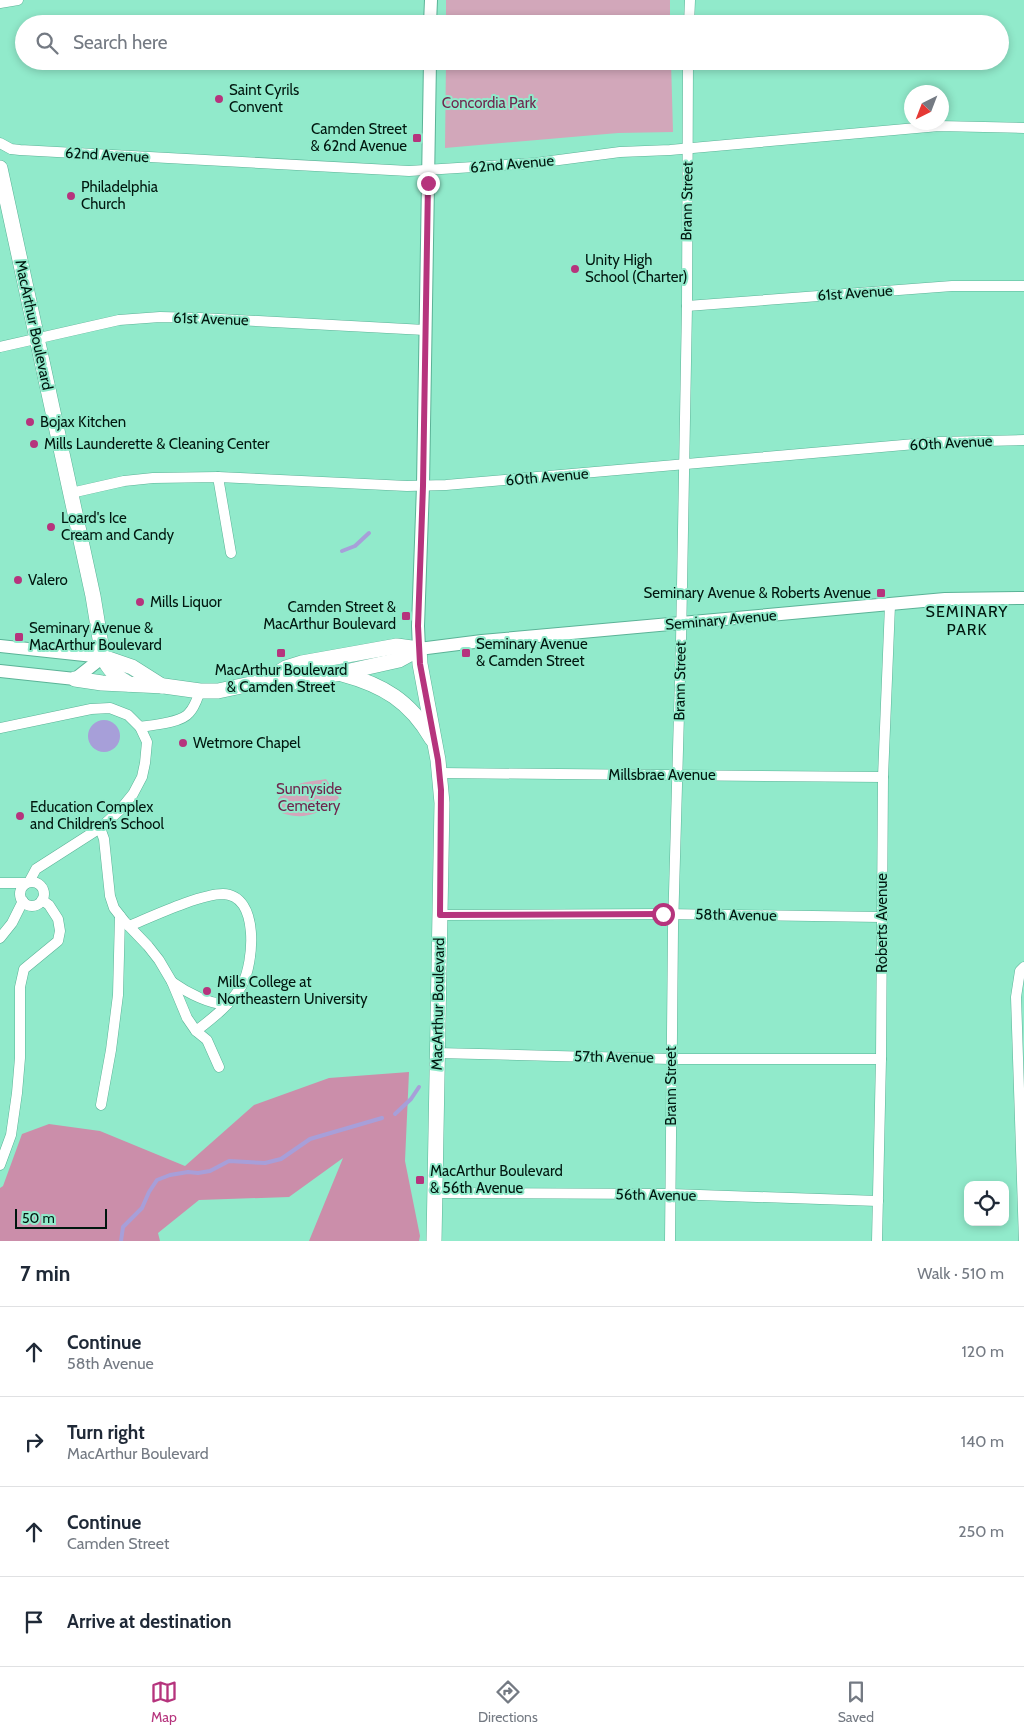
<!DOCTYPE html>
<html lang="en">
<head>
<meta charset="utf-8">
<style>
  body { margin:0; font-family:Cabin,sans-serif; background:#f6f6f7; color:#1f2937 }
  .controls { position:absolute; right:15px; bottom:15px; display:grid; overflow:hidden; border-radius:10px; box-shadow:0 2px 8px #0003 }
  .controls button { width:45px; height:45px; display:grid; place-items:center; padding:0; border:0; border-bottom:1px solid #e0e1e3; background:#fff; color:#1f2937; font:25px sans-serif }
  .compass { position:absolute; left:904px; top:85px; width:45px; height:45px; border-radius:50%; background:#fff; box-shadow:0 2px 8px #0003; rotate:222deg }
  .scale { position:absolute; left:15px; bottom:12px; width:92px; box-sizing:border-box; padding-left:5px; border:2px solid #00170f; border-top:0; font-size:14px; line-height:18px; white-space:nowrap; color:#00170f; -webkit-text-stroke:4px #91eacb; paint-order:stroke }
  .stop { position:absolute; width:15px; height:15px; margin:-11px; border:4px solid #b6347d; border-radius:50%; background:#fff }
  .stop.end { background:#b6347d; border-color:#fff; box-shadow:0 1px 5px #0008 }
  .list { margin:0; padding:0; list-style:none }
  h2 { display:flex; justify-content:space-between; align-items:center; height:65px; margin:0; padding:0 20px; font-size:21px }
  h2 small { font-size:16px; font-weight:400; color:#747a83 }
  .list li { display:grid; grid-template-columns:32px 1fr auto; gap:15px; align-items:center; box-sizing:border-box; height:90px; padding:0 20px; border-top:1px solid #e0e1e3 }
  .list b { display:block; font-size:19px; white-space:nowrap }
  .list p { margin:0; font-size:16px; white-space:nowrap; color:#747a83 }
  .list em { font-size:16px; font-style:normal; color:#747a83 }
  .icon { flex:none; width:28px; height:28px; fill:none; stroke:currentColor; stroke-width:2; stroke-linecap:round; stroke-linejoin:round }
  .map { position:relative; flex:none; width:1024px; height:1241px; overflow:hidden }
  .search { position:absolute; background:#fff; box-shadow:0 2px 8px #0003; left:15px; right:15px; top:15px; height:55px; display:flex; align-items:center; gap:12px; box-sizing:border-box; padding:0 18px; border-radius:28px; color:#747a83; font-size:19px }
  .sheet { height:425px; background:#fff }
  nav { display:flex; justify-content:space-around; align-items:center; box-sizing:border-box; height:70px; border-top:1px solid #e0e1e3; background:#fff; font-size:14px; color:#747a83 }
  nav a { display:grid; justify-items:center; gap:2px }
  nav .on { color:#b6347d }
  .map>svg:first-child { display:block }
  .green { fill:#d2a7ba }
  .forest { fill:#cb8eaa }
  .water { fill:#a79fd9 }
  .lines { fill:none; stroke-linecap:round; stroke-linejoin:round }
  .stream { stroke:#a79fd9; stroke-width:4 }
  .minor-casing { stroke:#5bb397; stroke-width:11 }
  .tertiary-casing { stroke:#5bb397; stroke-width:14 }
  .secondary-casing { stroke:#5bb397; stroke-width:16 }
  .minor { stroke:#fff; stroke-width:10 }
  .tertiary { stroke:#fff; stroke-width:12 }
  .secondary { stroke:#fff; stroke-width:15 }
  .route { stroke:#b6347d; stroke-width:6 }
  .poi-dot { fill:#b6347d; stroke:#91eacb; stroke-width:2 }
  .labels { text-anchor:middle; stroke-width:4; stroke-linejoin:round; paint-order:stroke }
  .poi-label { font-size:15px; fill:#00170f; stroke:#91eacb; text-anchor:start }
  .park-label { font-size:15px; fill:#6f264e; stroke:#91eacb }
  .street-label { font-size:15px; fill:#00170f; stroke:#91eacb }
  .neighbourhood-label { font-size:16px; letter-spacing:1px; fill:#00170f; stroke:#91eacb }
</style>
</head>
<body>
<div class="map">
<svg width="1024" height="1241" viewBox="0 0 1024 1241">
  <rect width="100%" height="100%" fill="#91eacb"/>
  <g class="green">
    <rect x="446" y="0" width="224" height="24"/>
    <polygon points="446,61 671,61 673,132 618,133 445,148"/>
    <path d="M326 779 339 798C321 813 306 821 282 813L278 799C295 781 303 783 326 779Z"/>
  </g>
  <polygon class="forest" points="409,1072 405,1161 420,1236 419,1241 309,1241 343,1158 289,1197 199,1200 158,1233 160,1241 0,1241 0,1188 3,1186 22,1134 49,1124 100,1131 185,1166 254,1105 329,1078"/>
  <circle class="water" cx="104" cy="736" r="16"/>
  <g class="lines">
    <g class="stream">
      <polyline points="342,551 355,546 369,533"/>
      <polyline points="395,1114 411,1099 419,1087"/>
      <polyline points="121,1241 123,1227 142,1208 149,1192 157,1180 170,1175 188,1172 198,1173 210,1171 229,1161 265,1163 281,1159 310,1139 382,1118"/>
    </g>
    <g class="minor-casing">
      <g id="minor">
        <polyline points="0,3 18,0"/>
        <polyline points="689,24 690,0"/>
        <polyline points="0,143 11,149 20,150 409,171 536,163 620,152 670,150 939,126 1024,128"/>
        <polyline points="687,306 952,286 1024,286"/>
        <polyline points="0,347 119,320 160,317 200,318 425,330"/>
        <polyline points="218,477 231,553"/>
        <polyline points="71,493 124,481 153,478 218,477 407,486 446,485 938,442 1024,440"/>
        <path d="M140 727C153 725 181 723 189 713 195 707 197 699 200 691"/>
        <polyline points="0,728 91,709 110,708 128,715 140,727 147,742 145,763 142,777 133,794 120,810 100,828 36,869 29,882"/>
        <polyline points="440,773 883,777"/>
        <polyline points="100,828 104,839 110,896 114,908 125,922 148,946 159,960 172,982 187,1018 196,1031 207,1040 219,1067"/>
        <circle cx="32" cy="894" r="12"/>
        <polyline points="0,883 26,883"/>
        <polyline points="440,915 663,914 881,917"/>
        <path d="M129 926C151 917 200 894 223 894 260 895 254 963 242 985 232 1003 213 1018 196 1031"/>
        <polyline points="0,938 12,923 23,901"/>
        <path d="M172 982C189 994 205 1002 225 1005"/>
        <polyline points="437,1053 671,1059 881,1059"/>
        <polyline points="101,1105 111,1050 118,995 120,916"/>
        <polyline points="0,1165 11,1135 17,1093 20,1058 20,987 24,969 58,941 60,931 58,919 49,905 42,900"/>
        <polyline points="435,1193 671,1194 878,1201"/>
        <polyline points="670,1241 673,929 681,642 687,306 688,61"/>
        <polyline points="877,1241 881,1059 883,777 890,605"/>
        <polyline points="1024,1241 1016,997 1020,971 1024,967"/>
      </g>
    </g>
    <g class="tertiary-casing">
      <g id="tertiary">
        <polyline points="430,24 431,0"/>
        <polyline points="430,61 423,486 418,626 419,649 482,641 945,599 1024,598"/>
        <polyline points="0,646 103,657"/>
        <polyline points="0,671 75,679 103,657"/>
      </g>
    </g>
    <g class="secondary-casing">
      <g id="secondary">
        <path d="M0 168 93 596 103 657C109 670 117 678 129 684"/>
        <polyline points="419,649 420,664 438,760 442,803 434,1241"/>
        <polyline points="103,657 132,667 162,686"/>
        <path d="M342 674C383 685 410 701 432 739"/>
        <polyline points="75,679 102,683 164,686 200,691 218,691 265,681 289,683 341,673 399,660 419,649"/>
        <polyline points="265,681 286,668 302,663 397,646 419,649"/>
      </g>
    </g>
    <use href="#minor" class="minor"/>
    <use href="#tertiary" class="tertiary"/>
    <use href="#secondary" class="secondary"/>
  </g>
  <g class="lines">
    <polyline class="route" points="428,183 423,486 418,626 420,664 438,760 441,790 440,915 663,914"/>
  </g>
  <g class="poi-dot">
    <circle cx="219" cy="99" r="5"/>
    <rect x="412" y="133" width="10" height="10" rx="2.5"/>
    <circle cx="71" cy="196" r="5"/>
    <circle cx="575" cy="269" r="5"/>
    <circle cx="30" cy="422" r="5"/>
    <circle cx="34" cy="444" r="5"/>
    <circle cx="51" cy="527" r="5"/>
    <circle cx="18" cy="580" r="5"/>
    <rect x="876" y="588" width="10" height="10" rx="2.5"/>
    <circle cx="140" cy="602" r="5"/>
    <rect x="401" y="611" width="10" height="10" rx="2.5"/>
    <rect x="14" y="632" width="10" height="10" rx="2.5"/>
    <rect x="276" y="648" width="10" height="10" rx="2.5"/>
    <rect x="461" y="648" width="10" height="10" rx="2.5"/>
    <circle cx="183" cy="743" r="5"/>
    <circle cx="20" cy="816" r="5"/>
    <circle cx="207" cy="991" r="5"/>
    <rect x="415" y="1175" width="10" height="10" rx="2.5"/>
  </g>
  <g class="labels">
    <g class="poi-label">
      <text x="229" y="95">Saint Cyrils<tspan x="229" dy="17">Convent</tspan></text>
      <text x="407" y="134" text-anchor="end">Camden Street<tspan x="407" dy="17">&amp; 62nd Avenue</tspan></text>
      <text x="81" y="192">Philadelphia<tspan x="81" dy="17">Church</tspan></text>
      <text x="585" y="265">Unity High<tspan x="585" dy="17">School (Charter)</tspan></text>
      <text x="40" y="427">Bojax Kitchen</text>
      <text x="44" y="449">Mills Launderette &amp; Cleaning Center</text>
      <text x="61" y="523">Loard's Ice<tspan x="61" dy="17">Cream and Candy</tspan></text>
      <text x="28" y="585">Valero</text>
      <text x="871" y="598" text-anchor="end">Seminary Avenue &amp; Roberts Avenue</text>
      <text x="150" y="607">Mills Liquor</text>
      <text x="396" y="612" text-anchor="end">Camden Street &amp;<tspan x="396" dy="17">MacArthur Boulevard</tspan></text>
      <text x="29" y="633">Seminary Avenue &amp;<tspan x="29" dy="17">MacArthur Boulevard</tspan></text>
      <text x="476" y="649">Seminary Avenue<tspan x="476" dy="17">&amp; Camden Street</tspan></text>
      <text x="281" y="675" text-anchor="middle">MacArthur Boulevard<tspan x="281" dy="17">&amp; Camden Street</tspan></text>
      <text x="193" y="748">Wetmore Chapel</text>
      <text x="30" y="812">Education Complex<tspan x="30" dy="17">and Children’s School</tspan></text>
      <text x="217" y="987">Mills College at<tspan x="217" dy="17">Northeastern University</tspan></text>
      <text x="430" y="1176">MacArthur Boulevard<tspan x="430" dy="17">&amp; 56th Avenue</tspan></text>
    </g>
    <g class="park-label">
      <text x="489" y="108">Concordia Park</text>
      <text x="309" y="794">Sunnyside<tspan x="309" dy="17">Cemetery</tspan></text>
    </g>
    <g class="street-label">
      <text transform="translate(107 155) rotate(3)" y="5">62nd Avenue</text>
      <text transform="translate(512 164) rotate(-5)" y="5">62nd Avenue</text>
      <text transform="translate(687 201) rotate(-89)" y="5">Brann Street</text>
      <text transform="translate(855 293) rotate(-4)" y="5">61st Avenue</text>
      <text transform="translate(211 319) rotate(2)" y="5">61st Avenue</text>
      <text transform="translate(34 325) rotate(78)" y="5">MacArthur Boulevard</text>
      <text transform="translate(951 443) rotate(-3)" y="5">60th Avenue</text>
      <text transform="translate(547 477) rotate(-5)" y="5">60th Avenue</text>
      <text transform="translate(721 620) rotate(-5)" y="5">Seminary Avenue</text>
      <text transform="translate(680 681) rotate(-89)" y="5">Brann Street</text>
      <text x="662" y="780">Millsbrae Avenue</text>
      <text transform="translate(736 915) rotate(1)" y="5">58th Avenue</text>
      <text transform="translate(882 923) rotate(-90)" y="5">Roberts Avenue</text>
      <text transform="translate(438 1004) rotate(-89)" y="5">MacArthur Boulevard</text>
      <text transform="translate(614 1057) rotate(1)" y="5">57th Avenue</text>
      <text transform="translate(671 1086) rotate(-90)" y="5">Brann Street</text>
      <text transform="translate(656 1195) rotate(1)" y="5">56th Avenue</text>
    </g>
    <g class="neighbourhood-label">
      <text x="967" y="617">SEMINARY<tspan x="967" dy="18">PARK</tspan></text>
    </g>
  </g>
</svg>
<div class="controls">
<button><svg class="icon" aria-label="locate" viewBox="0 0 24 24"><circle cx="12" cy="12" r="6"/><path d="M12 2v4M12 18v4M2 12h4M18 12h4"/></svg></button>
</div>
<svg class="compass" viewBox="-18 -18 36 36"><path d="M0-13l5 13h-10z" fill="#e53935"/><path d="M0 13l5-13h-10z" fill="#747a83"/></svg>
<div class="scale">50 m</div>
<div class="stop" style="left:663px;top:914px"></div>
<div class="stop end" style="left:428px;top:183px"></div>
<div class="search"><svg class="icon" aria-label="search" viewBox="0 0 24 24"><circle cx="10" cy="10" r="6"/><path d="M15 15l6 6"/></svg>Search here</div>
</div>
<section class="sheet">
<h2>7 min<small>Walk · 510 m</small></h2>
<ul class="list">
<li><svg class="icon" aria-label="ahead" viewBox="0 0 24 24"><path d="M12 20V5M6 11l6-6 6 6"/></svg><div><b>Continue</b><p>58th Avenue</p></div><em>120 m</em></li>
<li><svg class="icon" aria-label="right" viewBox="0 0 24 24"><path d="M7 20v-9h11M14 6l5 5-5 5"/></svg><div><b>Turn right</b><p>MacArthur Boulevard</p></div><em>140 m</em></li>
<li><svg class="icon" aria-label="ahead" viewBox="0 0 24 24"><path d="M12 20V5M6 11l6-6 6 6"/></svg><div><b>Continue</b><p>Camden Street</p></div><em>250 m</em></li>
<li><svg class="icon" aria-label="arrive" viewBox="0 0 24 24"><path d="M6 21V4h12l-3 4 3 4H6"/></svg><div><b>Arrive at destination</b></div></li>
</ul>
</section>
<nav>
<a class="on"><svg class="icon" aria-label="map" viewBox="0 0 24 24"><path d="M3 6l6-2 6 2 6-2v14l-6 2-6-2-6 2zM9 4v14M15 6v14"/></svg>Map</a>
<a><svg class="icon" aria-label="directions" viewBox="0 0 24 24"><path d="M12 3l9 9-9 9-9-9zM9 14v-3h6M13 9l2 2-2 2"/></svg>Directions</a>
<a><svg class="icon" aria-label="saved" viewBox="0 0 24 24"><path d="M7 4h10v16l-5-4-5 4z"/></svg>Saved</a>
</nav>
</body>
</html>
